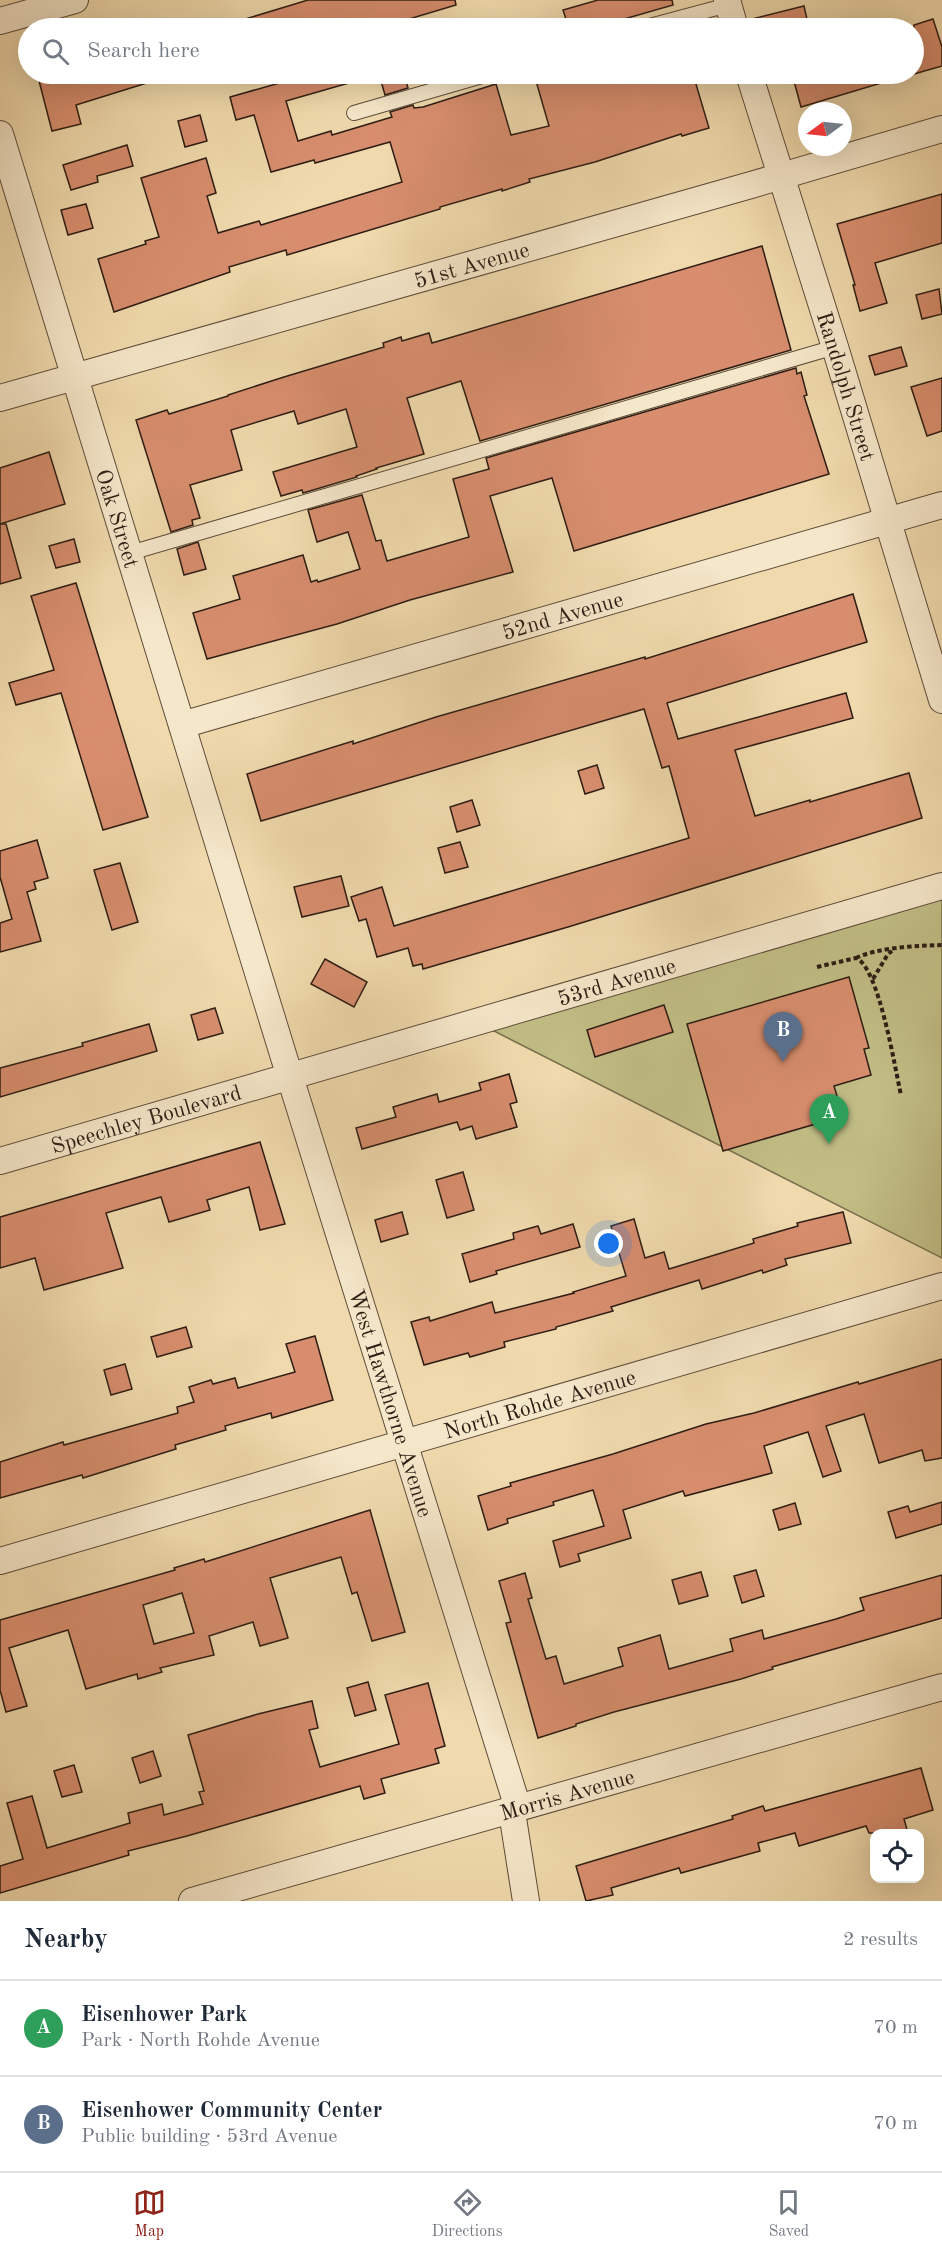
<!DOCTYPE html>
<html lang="en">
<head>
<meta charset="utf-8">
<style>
  body { margin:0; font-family:"Old Standard TT",serif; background:#f6f6f7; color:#1f2937 }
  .controls { position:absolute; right:18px; bottom:18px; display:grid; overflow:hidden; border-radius:12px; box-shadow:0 6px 24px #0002 }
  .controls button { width:54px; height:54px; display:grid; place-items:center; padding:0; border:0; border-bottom:2px solid #e0e1e3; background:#fff; color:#1f2937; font:30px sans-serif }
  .compass { position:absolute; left:798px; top:102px; width:54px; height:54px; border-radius:50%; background:#fff; box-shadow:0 6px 24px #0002; rotate:255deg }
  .you { position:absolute; left:609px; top:1244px; width:21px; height:21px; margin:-15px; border:4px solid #fff; border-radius:50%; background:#1a73e8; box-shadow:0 0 0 9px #1a73e833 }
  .badge { display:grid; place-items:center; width:39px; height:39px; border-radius:50%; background:#8f2418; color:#fff; font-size:20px; font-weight:700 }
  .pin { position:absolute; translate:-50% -50px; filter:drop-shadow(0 2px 3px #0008) }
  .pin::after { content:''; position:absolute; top:32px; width:21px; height:18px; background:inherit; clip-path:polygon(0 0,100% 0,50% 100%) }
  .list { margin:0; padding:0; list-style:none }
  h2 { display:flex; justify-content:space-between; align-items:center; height:78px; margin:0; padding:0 24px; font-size:26px }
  h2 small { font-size:20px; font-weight:400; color:#747a83 }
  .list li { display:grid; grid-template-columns:39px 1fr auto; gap:18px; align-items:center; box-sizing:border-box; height:96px; padding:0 24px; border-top:2px solid #e0e1e3 }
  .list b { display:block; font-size:22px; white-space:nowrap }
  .list p { margin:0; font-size:20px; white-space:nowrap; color:#747a83 }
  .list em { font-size:20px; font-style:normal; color:#747a83 }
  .icon { flex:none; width:33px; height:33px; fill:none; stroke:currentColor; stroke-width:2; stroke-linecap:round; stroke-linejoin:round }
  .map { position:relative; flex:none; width:942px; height:1901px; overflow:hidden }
  .search { position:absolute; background:#fff; box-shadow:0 6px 24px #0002; left:18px; right:18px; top:18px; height:66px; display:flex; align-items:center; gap:15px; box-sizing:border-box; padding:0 21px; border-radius:33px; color:#747a83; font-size:22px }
  .sheet { height:270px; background:#fff }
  nav { display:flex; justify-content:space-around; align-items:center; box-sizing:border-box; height:84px; border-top:2px solid #e0e1e3; background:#fff; font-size:16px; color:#747a83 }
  nav a { display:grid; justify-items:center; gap:3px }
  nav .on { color:#8f2418 }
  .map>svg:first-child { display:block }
  .green { fill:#c1bd85; stroke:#776d4c; stroke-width:1.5 }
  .building { fill:#d88e6e; stroke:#2d1d14; stroke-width:1.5; fill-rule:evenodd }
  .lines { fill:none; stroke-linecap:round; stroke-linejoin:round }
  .lane-casing { stroke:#5e4c3a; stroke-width:16 }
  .street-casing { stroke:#5e4c3a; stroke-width:28 }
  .path { stroke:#2d1d14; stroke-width:4; stroke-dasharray:4.5 3; stroke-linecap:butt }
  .lane { stroke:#f5e7ca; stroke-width:14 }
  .street { stroke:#f5e7ca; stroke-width:26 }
  .labels { text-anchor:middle; stroke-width:6; stroke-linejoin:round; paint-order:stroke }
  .street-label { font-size:22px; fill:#2d1d14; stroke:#f5e7ca }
</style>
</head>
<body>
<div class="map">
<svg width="942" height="1901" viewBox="0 0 942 1901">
  <rect width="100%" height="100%" fill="#f0daad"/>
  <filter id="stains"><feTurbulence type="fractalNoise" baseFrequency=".00333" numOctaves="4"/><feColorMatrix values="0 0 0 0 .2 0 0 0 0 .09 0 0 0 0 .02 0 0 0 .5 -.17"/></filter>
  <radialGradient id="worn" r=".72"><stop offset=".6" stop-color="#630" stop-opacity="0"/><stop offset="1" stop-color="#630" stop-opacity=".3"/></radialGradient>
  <polygon class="green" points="942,894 942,1258 490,1029"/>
  <g class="building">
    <polygon points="308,0 455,0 456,5 379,28 230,28 229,24"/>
    <polygon points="598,0 672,0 673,5 593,28 569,28 563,10"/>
    <polygon points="804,6 809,28 750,28 748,20"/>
    <polygon points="933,19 942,47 942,66 914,74 914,25"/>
    <polygon points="53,74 163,74 163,78 76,105 81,124 52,131 38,77"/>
    <polygon points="311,74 363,74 363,79 286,101 298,141 331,131 332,135 392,117 390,112 413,105 414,108 423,107 496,84 511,135 549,126 534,74 693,74 709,128 682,136 681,134 595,162 529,179 530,182 502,191 502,189 440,207 440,209 287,255 286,250 229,267 230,272 114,312 98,259 146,244 145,241 159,237 141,178 206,158 216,193 207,196 218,233 259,221 261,225 402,182 390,142 315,163 314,160 271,172 254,115 236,120 230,97"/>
    <polygon points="379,74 404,74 408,88 385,95"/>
    <polygon points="792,74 898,74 898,78 801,107"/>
    <polygon points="200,115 207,141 185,147 178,121"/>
    <polygon points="127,145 133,166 97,176 98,182 71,190 63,165"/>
    <polygon points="942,194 942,243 875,263 887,303 860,311 853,285 855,285 837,224"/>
    <polygon points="86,204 93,228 68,235 61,210"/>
    <polygon points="762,246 791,350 480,441 461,381 407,398 424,454 376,468 377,469 356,476 357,477 303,493 302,490 281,496 273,472 357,447 346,409 298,424 294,411 231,430 242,470 190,485 200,518 192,520 193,525 171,532 136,420 167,410 169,414 228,396 228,395 284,377 384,347 383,343 401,337 402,341 429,333 432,343"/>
    <polygon points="939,289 942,314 922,319 916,295"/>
    <polygon points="901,347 907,366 875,375 869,356"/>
    <polygon points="796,368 797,374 801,372 807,395 804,396 829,474 574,551 552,478 490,496 513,572 410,600 337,624 207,659 193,613 240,599 233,576 303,555 311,582 317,580 318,582 360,569 348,532 317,542 308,510 362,495 376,541 381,540 387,561 469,537 453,479 489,469 486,458"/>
    <polygon points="942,378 942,431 927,436 911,387"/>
    <polygon points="49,452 65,504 0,524 0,468"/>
    <polygon points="0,524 6,524 21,578 0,584"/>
    <polygon points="74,539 80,562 56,568 49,546"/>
    <polygon points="198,542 206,569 184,575 177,549"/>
    <polygon points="76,583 148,817 103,830 61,693 16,705 9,683 54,670 31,596"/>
    <polygon points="853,594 867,642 667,703 678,739 846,693 853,718 735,750 755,816 810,800 810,802 909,773 922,818 568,927 423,969 422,964 413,966 408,948 377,957 366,919 359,921 351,897 382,887 394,926 689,838 669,766 662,768 644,709 261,821 247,774 353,741 353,744 436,717 645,657 645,659"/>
    <polygon points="597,765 604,788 585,794 578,771"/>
    <polygon points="472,800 480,825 457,832 450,807"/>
    <polygon points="37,840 48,878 34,882 36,889 27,892 41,941 0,952 0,923 12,919 0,877 0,851"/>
    <polygon points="460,842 468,867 445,873 438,848"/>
    <polygon points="120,863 138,922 112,930 94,870"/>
    <polygon points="341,876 349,906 302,917 294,887"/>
    <polygon points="325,959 367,982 354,1007 311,984"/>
    <polygon points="849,977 869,1048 864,1049 871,1075 834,1086 843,1116 723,1151 687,1024"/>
    <polygon points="664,1005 673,1032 595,1057 587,1030"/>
    <polygon points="215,1008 223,1033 198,1040 191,1015"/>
    <polygon points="149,1024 157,1051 0,1097 0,1068 83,1046 82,1043"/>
    <polygon points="509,1074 517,1102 510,1104 517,1127 476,1139 472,1126 460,1130 457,1122 362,1149 356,1128 396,1117 393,1107 437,1094 439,1102 481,1090 479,1083"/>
    <polygon points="260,1142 285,1224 260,1230 249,1187 207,1200 210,1210 169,1222 161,1197 106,1213 123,1268 44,1290 35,1258 0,1268 0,1217"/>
    <polygon points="463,1172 474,1210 447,1218 436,1180"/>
    <polygon points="402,1212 408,1234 381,1242 375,1220"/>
    <polygon points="843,1212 851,1243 785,1259 787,1265 763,1273 762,1270 702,1289 699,1280 611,1307 613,1311 556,1327 556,1329 504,1342 505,1347 470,1357 468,1353 424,1365 411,1322 429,1317 430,1321 492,1302 495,1313 574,1293 573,1292 626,1276 611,1226 634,1219 645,1258 664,1252 669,1269 754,1243 753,1239 798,1226 797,1223"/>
    <polygon points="573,1224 580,1247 496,1271 497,1274 470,1282 462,1254 514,1239 513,1233 538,1226 541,1234"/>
    <polygon points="186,1327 192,1347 157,1357 151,1337"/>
    <polygon points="315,1336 333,1400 272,1418 271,1413 225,1426 226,1430 175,1445 176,1449 83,1478 82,1475 0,1498 0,1462 63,1442 64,1445 178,1413 177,1407 194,1402 189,1387 211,1380 213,1384 235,1378 238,1388 295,1372 286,1344"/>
    <polygon points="942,1359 942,1458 925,1461 922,1450 879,1463 864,1414 826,1426 841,1471 823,1477 808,1432 764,1446 772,1473 685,1496 683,1491 623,1510 631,1538 578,1554 580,1561 560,1567 553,1541 604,1526 593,1490 553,1502 554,1505 507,1519 508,1523 488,1530 478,1496 511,1486 510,1483 613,1454 706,1424 754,1413 858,1382 859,1384"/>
    <polygon points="125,1364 132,1389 111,1395 104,1370"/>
    <polygon points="942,1502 942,1524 896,1538 888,1512 908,1506 910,1512"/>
    <polygon points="795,1503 801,1524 779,1530 773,1510"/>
    <path d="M370 1510 405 1632 372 1641 357 1592 352 1594 341 1557 270 1578 288 1638 260 1646 253 1622 209 1636 214 1655 160 1668 162 1672 138 1679 137 1674 86 1689 68 1630 9 1648 27 1706 6 1712 0 1690V1620L175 1570 174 1568 204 1559 205 1562ZM182 1593 194 1633 154 1644 143 1605Z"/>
    <polygon points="756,1570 764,1596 742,1603 734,1576"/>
    <polygon points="701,1572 708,1596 679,1604 672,1580"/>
    <polygon points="525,1573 532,1598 528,1599 546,1659 556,1656 564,1684 623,1666 618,1648 660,1635 669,1669 733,1651 730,1639 762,1630 764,1639 836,1619 864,1610 860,1598 942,1575 942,1618 772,1667 773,1669 741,1679 614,1712 576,1724 576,1726 538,1738 506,1623 511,1622 499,1581"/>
    <polygon points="368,1682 376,1710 355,1716 347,1688"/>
    <polygon points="428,1683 445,1746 435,1749 439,1763 381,1779 385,1793 364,1799 360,1786 187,1836 128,1851 129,1855 0,1893 0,1866 23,1859 7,1803 32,1796 47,1848 130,1823 128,1813 162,1804 164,1815 203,1804 199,1792 204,1791 188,1735 258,1714 312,1701 318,1728 309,1730 320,1767 399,1744 385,1695"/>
    <polygon points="153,1751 161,1776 140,1783 132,1758"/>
    <polygon points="74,1765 82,1792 62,1797 54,1771"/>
    <polygon points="921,1768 933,1810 904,1819 908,1833 869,1833 866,1826 799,1846 795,1833 758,1843 760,1851 681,1873 679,1868 611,1888 613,1895 586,1901 576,1866 733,1819 732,1816 763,1806 765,1811"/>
  </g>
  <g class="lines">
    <g class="lane-casing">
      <g id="lane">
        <polyline points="642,28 728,5"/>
        <polyline points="354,113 489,74"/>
        <polyline points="130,553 835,347"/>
      </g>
    </g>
    <g class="street-casing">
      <g id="street">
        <polyline points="727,0 735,28"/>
        <polyline points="0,21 75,0"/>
        <path id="s1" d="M749 74 835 347 942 700"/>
        <path id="s2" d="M0 134 290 1077 518 1808 512 1812 526 1901"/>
        <path id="s3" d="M0 398 751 185 942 129"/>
        <path id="s4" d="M182 725 942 505"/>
        <path id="s5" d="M0 1161 942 886"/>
        <path id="s6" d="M0 1561 942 1286"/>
        <path id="s7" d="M192 1901 942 1687"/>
      </g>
    </g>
    <g class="path">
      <path d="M856 958C880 947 915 946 942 945"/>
      <path d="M817 967 856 958C879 967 895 1069 901 1095"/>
      <polyline points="873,979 888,954 892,951"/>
    </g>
    <use href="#lane" class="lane"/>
    <use href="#street" class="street"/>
  </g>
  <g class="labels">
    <g class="street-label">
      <text dy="8" stroke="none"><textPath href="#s3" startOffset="490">51st Avenue</textPath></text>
      <text dy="8" stroke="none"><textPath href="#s1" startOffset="327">Randolph Street</textPath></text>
      <text dy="8" stroke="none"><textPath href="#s2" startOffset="402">Oak Street</textPath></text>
      <text dy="8" stroke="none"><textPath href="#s4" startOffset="396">52nd Avenue</textPath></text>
      <text dy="8" stroke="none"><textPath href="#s5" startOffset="642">53rd Avenue</textPath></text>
      <text dy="8" stroke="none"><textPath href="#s5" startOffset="152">Speechley Boulevard</textPath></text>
      <text dy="8" stroke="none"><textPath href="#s2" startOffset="1328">West Hawthorne Avenue</textPath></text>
      <text dy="8" stroke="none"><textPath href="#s6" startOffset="562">North Rohde Avenue</textPath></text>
      <text dy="8" stroke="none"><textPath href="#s7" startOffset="390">Morris Avenue</textPath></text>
    </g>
  </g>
  <rect width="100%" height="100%" filter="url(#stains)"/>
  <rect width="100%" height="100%" fill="url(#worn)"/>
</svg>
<div class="controls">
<button><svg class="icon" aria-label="locate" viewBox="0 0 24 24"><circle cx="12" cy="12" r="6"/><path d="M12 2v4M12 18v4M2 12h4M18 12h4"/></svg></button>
</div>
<svg class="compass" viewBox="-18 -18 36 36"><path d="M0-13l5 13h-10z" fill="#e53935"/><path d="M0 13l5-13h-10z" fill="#747a83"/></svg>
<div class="you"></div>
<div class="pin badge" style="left:829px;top:1144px;background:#2e9e5b">A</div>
<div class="pin badge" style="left:783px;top:1062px;background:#5c6f8a">B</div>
<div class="search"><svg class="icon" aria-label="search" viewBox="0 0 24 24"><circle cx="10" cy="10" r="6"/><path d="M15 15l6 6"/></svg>Search here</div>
</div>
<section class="sheet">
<h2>Nearby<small>2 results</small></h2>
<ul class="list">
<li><span class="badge" style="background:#2e9e5b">A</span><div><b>Eisenhower Park</b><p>Park · North Rohde Avenue</p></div><em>70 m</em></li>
<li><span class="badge" style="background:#5c6f8a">B</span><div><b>Eisenhower Community Center</b><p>Public building · 53rd Avenue</p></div><em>70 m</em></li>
</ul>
</section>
<nav>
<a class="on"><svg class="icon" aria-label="map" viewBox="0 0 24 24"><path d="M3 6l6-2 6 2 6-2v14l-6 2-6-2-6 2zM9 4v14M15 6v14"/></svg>Map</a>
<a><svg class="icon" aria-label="directions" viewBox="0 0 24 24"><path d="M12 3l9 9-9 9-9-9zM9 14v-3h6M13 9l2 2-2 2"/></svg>Directions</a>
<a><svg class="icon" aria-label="saved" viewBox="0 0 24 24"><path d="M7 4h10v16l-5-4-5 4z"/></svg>Saved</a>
</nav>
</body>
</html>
